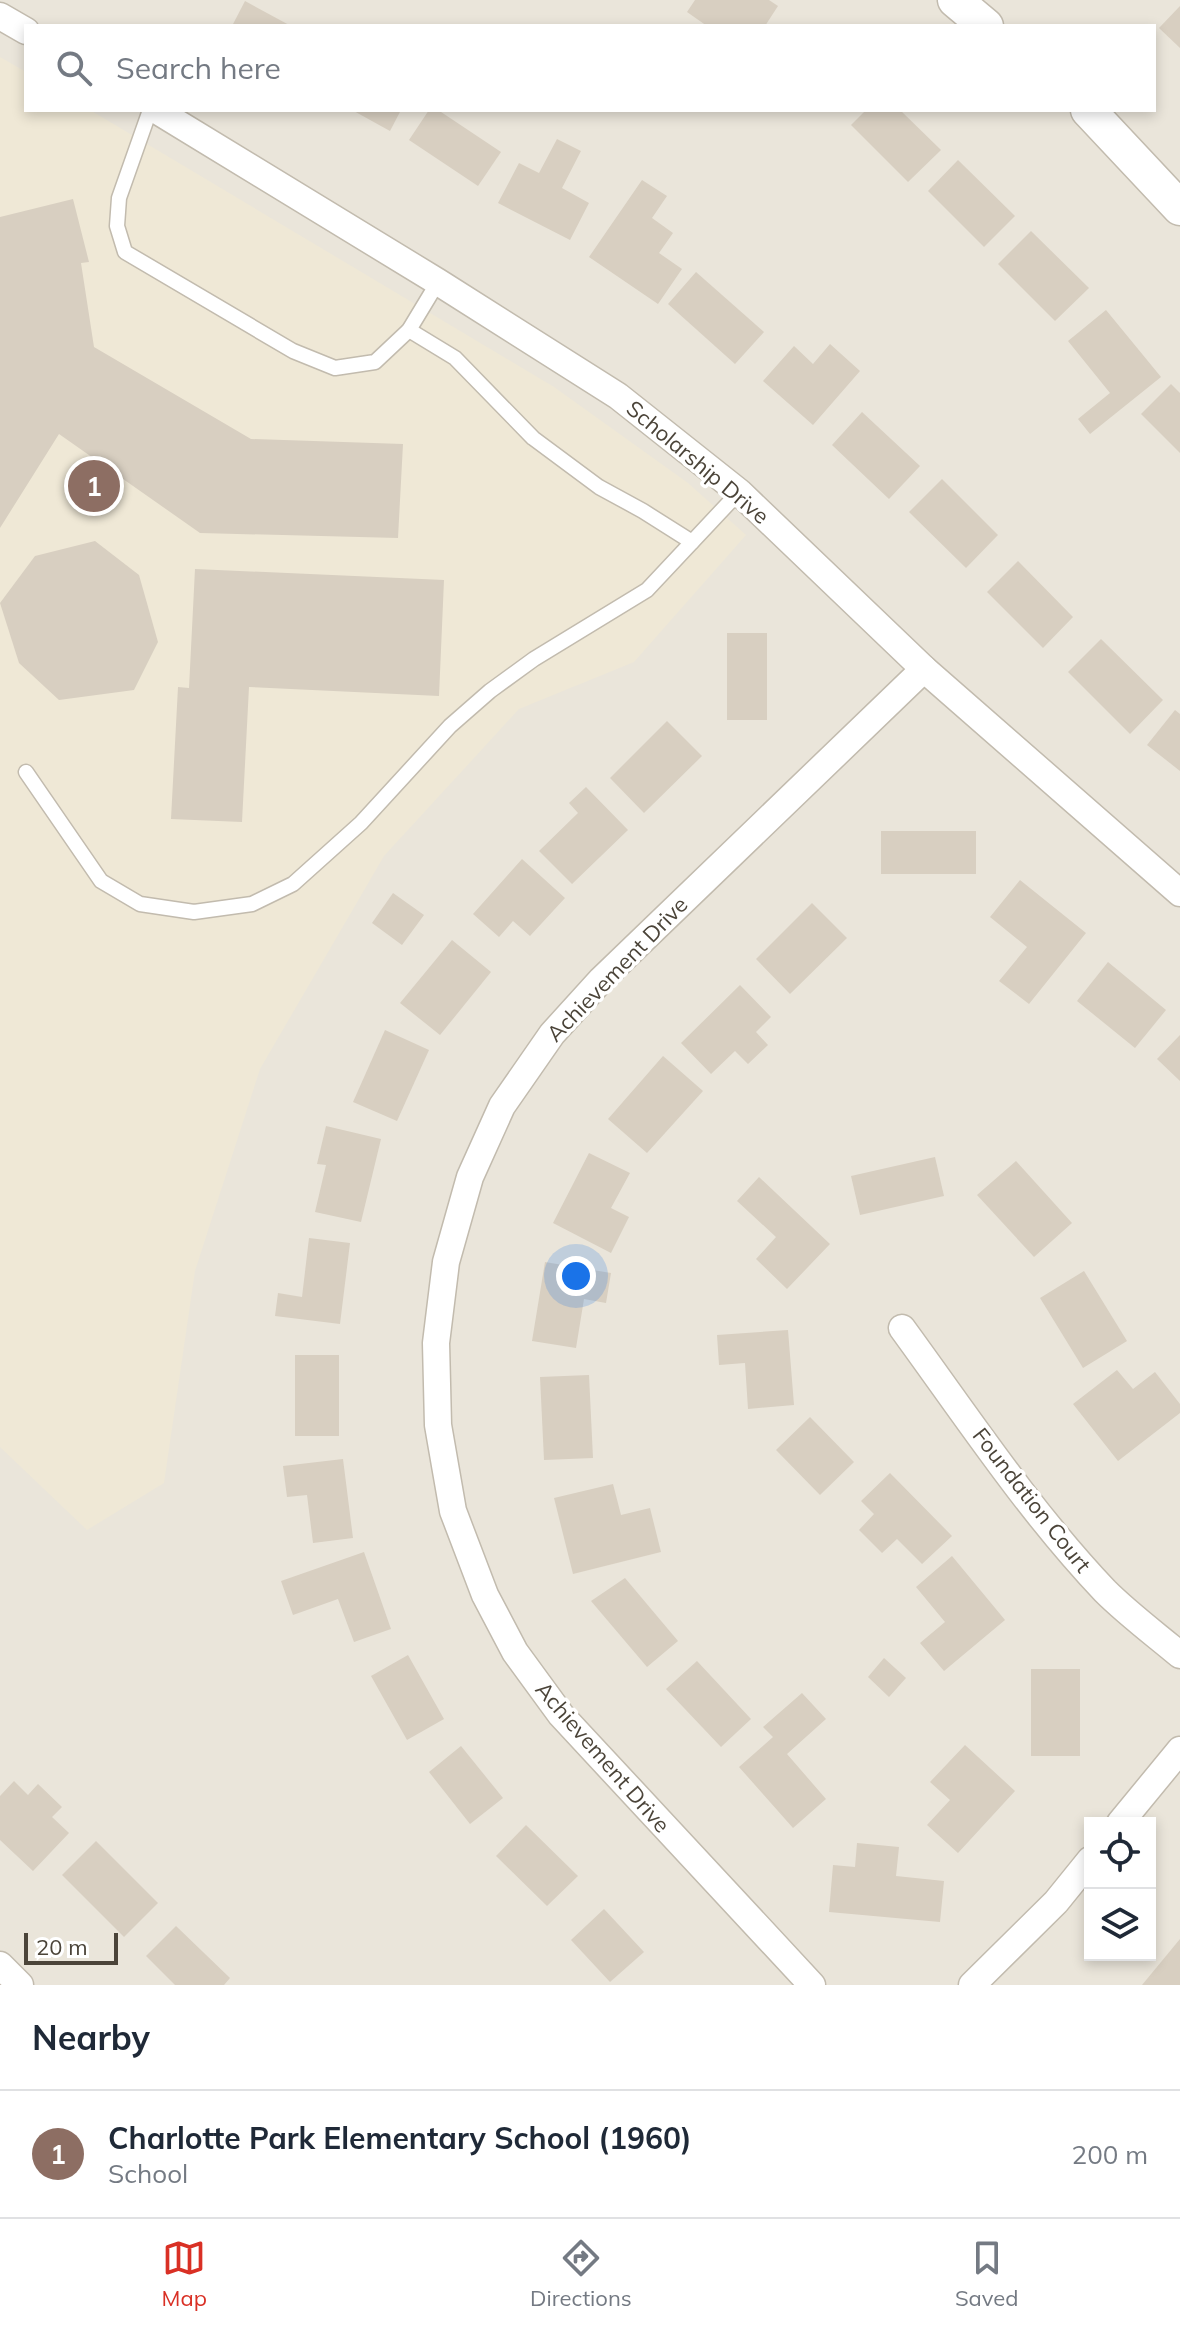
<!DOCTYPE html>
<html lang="en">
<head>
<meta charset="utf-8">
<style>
  body { margin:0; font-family:Mulish,sans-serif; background:#f2f2f3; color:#1f2937 }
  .controls { position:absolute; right:24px; bottom:24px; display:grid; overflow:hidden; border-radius:0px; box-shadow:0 4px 12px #0003 }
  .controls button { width:72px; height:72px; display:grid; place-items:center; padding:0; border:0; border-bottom:2px solid #e0e1e3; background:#fff; color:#1f2937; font:40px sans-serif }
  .scale { position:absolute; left:24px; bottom:20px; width:94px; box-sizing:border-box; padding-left:8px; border:4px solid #4b4439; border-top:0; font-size:22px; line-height:28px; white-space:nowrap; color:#4b4439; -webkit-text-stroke:6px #fff; paint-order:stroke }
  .you { position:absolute; left:576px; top:1276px; width:28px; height:28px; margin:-20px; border:6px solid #fff; border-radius:50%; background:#1a73e8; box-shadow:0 0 0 12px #1a73e833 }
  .badge { display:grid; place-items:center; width:52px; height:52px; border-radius:50%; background:#d93025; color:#fff; font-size:26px; font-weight:700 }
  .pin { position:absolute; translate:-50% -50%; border:4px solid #fff; box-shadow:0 2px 8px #0006 }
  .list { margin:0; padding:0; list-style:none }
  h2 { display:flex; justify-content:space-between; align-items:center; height:104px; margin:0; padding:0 32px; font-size:34px }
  h2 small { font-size:26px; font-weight:400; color:#747a83 }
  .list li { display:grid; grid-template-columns:52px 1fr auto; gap:24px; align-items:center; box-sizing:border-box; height:128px; padding:0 32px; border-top:2px solid #e0e1e3 }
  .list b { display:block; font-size:30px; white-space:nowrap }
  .list p { margin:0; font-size:26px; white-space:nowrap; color:#747a83 }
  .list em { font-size:26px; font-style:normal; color:#747a83 }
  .icon { flex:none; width:44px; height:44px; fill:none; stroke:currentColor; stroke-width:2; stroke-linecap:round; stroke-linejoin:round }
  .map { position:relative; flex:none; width:1180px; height:1985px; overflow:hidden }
  .search { position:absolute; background:#fff; box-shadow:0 4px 12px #0003; left:24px; right:24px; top:24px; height:88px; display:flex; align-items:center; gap:20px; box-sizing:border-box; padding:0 28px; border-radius:0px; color:#747a83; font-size:30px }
  .sheet { height:232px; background:#fff }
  nav { display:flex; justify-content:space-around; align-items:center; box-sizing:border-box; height:112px; border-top:2px solid #e0e1e3; background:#fff; font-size:22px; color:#747a83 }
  nav a { display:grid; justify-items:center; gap:4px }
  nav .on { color:#d93025 }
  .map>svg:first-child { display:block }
  .residential { fill:#eae5da; fill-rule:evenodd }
  .education { fill:#efe8d6 }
  .building { fill:#d8cfc1 }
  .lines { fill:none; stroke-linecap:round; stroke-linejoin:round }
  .service-casing { stroke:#c2bbae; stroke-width:17 }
  .minor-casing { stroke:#c2bbae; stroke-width:29 }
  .tertiary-casing { stroke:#c2bbae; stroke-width:37 }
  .service { stroke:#fff; stroke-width:14 }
  .minor { stroke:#fff; stroke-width:26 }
  .tertiary { stroke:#fff; stroke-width:34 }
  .labels { text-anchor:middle; stroke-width:7; stroke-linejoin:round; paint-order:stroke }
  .street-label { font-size:22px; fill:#4b4439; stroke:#fff }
</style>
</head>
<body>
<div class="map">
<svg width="1180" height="1985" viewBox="0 0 1180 1985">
  <rect width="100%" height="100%" fill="#f6f3ec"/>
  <path class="residential" d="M0 0H1180V1985H0ZM26 26H1154V110H26ZM1090 1823H1150V1955H1090Z"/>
  <polygon class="education" points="0,57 26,72 26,110 90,110 554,387 688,483 746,535 634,662 519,709 384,856 260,1069 195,1271 164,1483 87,1530 0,1447"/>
  <g class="building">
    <polygon points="695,0 769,0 778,6 765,26 707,26 687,12"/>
    <polygon points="245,1 291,26 232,26"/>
    <polygon points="1180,6 1180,48 1159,28"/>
    <polygon points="352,110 401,110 390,131"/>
    <polygon points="429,110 438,110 501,152 478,186 409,140"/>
    <polygon points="866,110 900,110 941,150 908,182 851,125"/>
    <polygon points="557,139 581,151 562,188 589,203 570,240 498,203 519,163 539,173"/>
    <polygon points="958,160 1015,216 984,247 928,191"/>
    <polygon points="642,180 667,196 652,218 673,233 659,253 682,269 658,304 589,257"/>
    <polygon points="73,199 89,262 81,263 94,347 251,439 403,444 398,538 200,533 59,434 0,528 0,217"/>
    <polygon points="1031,231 1089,288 1055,321 998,264"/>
    <polygon points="696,272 764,332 735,364 668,304"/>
    <polygon points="1106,310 1161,377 1090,434 1078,419 1110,393 1068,341"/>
    <polygon points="830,344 860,371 813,425 763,381 794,346 813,364"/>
    <polygon points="1171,384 1180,393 1180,453 1141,414"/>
    <polygon points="862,412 920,466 889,499 832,445"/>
    <polygon points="942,479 998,535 966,568 909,512"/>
    <polygon points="95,541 139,575 158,642 134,690 59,700 19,663 0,603 35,556"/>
    <polygon points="1018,561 1073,617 1043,648 987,592"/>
    <polygon points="195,569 444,580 439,696 249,687 242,822 171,819 178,687 189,688"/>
    <rect x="727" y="633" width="40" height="87"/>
    <polygon points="1101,639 1163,700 1130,734 1068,672"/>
    <polygon points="1175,710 1180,714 1180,771 1147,745"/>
    <polygon points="667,721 702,756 644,813 610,778"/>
    <polygon points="586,787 628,830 572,884 539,851 578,813 569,803"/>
    <rect x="881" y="831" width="95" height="43"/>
    <polygon points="522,859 565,898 530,936 513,921 499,937 473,914"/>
    <polygon points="1020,880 1086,933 1029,1004 999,981 1027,947 990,917"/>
    <polygon points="393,893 424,915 402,945 372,923"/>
    <polygon points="812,903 847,938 790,994 756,959"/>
    <polygon points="452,940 491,972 440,1035 400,1003"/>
    <polygon points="1108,962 1166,1010 1135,1048 1077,1001"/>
    <polygon points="740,985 771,1017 756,1032 768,1045 748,1064 735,1051 711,1074 681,1043"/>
    <polygon points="385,1030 429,1050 397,1121 353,1102"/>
    <polygon points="1180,1035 1180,1081 1157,1059"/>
    <polygon points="663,1056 703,1091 647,1153 608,1119"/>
    <polygon points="326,1126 381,1139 361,1222 315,1212 326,1165 317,1164"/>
    <polygon points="589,1153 630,1173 611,1208 629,1217 611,1253 553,1223"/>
    <polygon points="935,1157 944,1196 860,1215 851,1176"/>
    <polygon points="1016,1161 1072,1223 1034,1257 977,1195"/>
    <polygon points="759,1177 830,1244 787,1289 756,1259 776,1237 737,1201"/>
    <polygon points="309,1238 350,1243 340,1324 275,1316 278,1293 302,1297"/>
    <polygon points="545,1262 611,1273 606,1303 584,1299 576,1348 532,1341"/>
    <polygon points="1084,1271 1127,1341 1083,1368 1040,1298"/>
    <polygon points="788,1330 794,1405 748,1409 745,1363 719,1365 717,1335"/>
    <rect x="295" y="1355" width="44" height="81"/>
    <polygon points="1117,1370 1133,1389 1155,1372 1180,1404 1180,1413 1118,1461 1073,1404"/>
    <polygon points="589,1375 593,1458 544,1460 540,1377"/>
    <polygon points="810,1417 854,1462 820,1495 776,1450"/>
    <polygon points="343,1459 353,1538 313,1543 307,1495 287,1497 283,1466"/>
    <polygon points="890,1473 952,1536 922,1564 897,1539 882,1553 859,1530 874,1514 861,1501"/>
    <polygon points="613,1484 621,1515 650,1508 661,1552 573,1574 554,1498"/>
    <polygon points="364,1552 391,1629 354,1642 338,1599 293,1615 281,1581"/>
    <polygon points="952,1556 1005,1620 944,1671 920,1643 945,1622 916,1587"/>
    <polygon points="625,1578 678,1641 647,1667 591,1601"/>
    <polygon points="408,1655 444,1719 407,1740 371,1676"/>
    <polygon points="884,1658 906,1678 889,1697 868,1677"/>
    <polygon points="697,1661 751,1719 721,1747 666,1689"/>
    <rect x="1031" y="1669" width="49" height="87"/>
    <polygon points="802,1693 826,1719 787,1754 826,1799 793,1828 739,1767 773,1737 763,1727"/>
    <polygon points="965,1745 1015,1791 958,1853 927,1825 950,1800 930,1782"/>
    <polygon points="461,1746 503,1798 470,1824 429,1772"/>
    <polygon points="14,1781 28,1795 38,1784 62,1807 52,1817 69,1833 33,1871 0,1840 0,1796"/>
    <polygon points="526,1825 578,1876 547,1906 496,1856"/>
    <polygon points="96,1841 158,1903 124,1937 62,1875"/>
    <polygon points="857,1843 899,1847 896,1876 944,1881 940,1922 829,1912 833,1865 855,1867"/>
    <polygon points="604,1909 644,1952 610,1982 571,1940"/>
    <polygon points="176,1926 230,1978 224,1985 175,1985 146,1956"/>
    <polygon points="1180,1939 1180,1985 1142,1985"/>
  </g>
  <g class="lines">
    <g class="service-casing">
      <g id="service">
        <polyline points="150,110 119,198 117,226 125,252 293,351 335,368 375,362 409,330 438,282"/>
        <polyline points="409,330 455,358 533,438 599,487 643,511 692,542"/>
        <polyline points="26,772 101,881 140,904 194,912 252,904 293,884 361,823 450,726 490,691 534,659 647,590 739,492"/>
      </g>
    </g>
    <g class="minor-casing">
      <g id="minor">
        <polyline points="0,16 26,31"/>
        <polyline points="156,110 438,282 618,396 739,492 924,669 1180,893"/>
        <path d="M902 1328C967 1417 1029 1511 1105 1591 1128 1614 1155 1634 1180 1655"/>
        <polyline points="1120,1823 1180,1750"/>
        <polyline points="0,1965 20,1985"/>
        <polyline points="812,1985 561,1715 515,1652 485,1595 453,1511 438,1425 436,1343 446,1262 470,1177 502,1106 552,1034 601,980 924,669"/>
        <polyline points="972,1985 1056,1902 1090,1860"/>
      </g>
    </g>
    <g class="tertiary-casing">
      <g id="tertiary">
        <polyline points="955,0 986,26"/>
        <polyline points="1088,110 1180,208"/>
      </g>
    </g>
    <use href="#service" class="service"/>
    <use href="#minor" class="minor"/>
    <use href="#tertiary" class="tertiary"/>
  </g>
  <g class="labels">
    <g class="street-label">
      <text transform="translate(698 462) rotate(40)" y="8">Scholarship Drive</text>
      <text transform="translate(617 969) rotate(-46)" y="8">Achievement Drive</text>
      <text transform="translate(1032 1500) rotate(52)" y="8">Foundation Court</text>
      <text transform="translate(603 1757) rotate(49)" y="8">Achievement Drive</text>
    </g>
  </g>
</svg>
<div class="controls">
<button><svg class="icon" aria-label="locate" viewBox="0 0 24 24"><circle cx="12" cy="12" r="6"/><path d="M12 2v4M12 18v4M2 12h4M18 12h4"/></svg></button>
<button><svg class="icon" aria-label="layers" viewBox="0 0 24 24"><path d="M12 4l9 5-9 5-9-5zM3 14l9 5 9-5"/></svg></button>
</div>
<div class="scale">20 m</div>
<div class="you"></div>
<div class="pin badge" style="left:94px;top:486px;background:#8d6e63">1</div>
<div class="search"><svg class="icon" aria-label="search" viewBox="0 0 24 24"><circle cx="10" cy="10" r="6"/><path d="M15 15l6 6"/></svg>Search here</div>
</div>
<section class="sheet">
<h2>Nearby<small></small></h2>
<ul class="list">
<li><span class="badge" style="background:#8d6e63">1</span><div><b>Charlotte Park Elementary School (1960)</b><p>School</p></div><em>200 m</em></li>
</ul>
</section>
<nav>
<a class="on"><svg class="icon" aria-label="map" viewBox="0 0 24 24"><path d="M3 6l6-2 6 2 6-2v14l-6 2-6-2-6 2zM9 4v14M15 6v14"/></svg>Map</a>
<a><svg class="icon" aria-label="directions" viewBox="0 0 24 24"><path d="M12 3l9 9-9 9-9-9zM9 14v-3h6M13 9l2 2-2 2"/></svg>Directions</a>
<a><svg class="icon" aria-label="saved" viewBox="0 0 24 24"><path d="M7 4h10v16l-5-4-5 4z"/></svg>Saved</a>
</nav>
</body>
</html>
